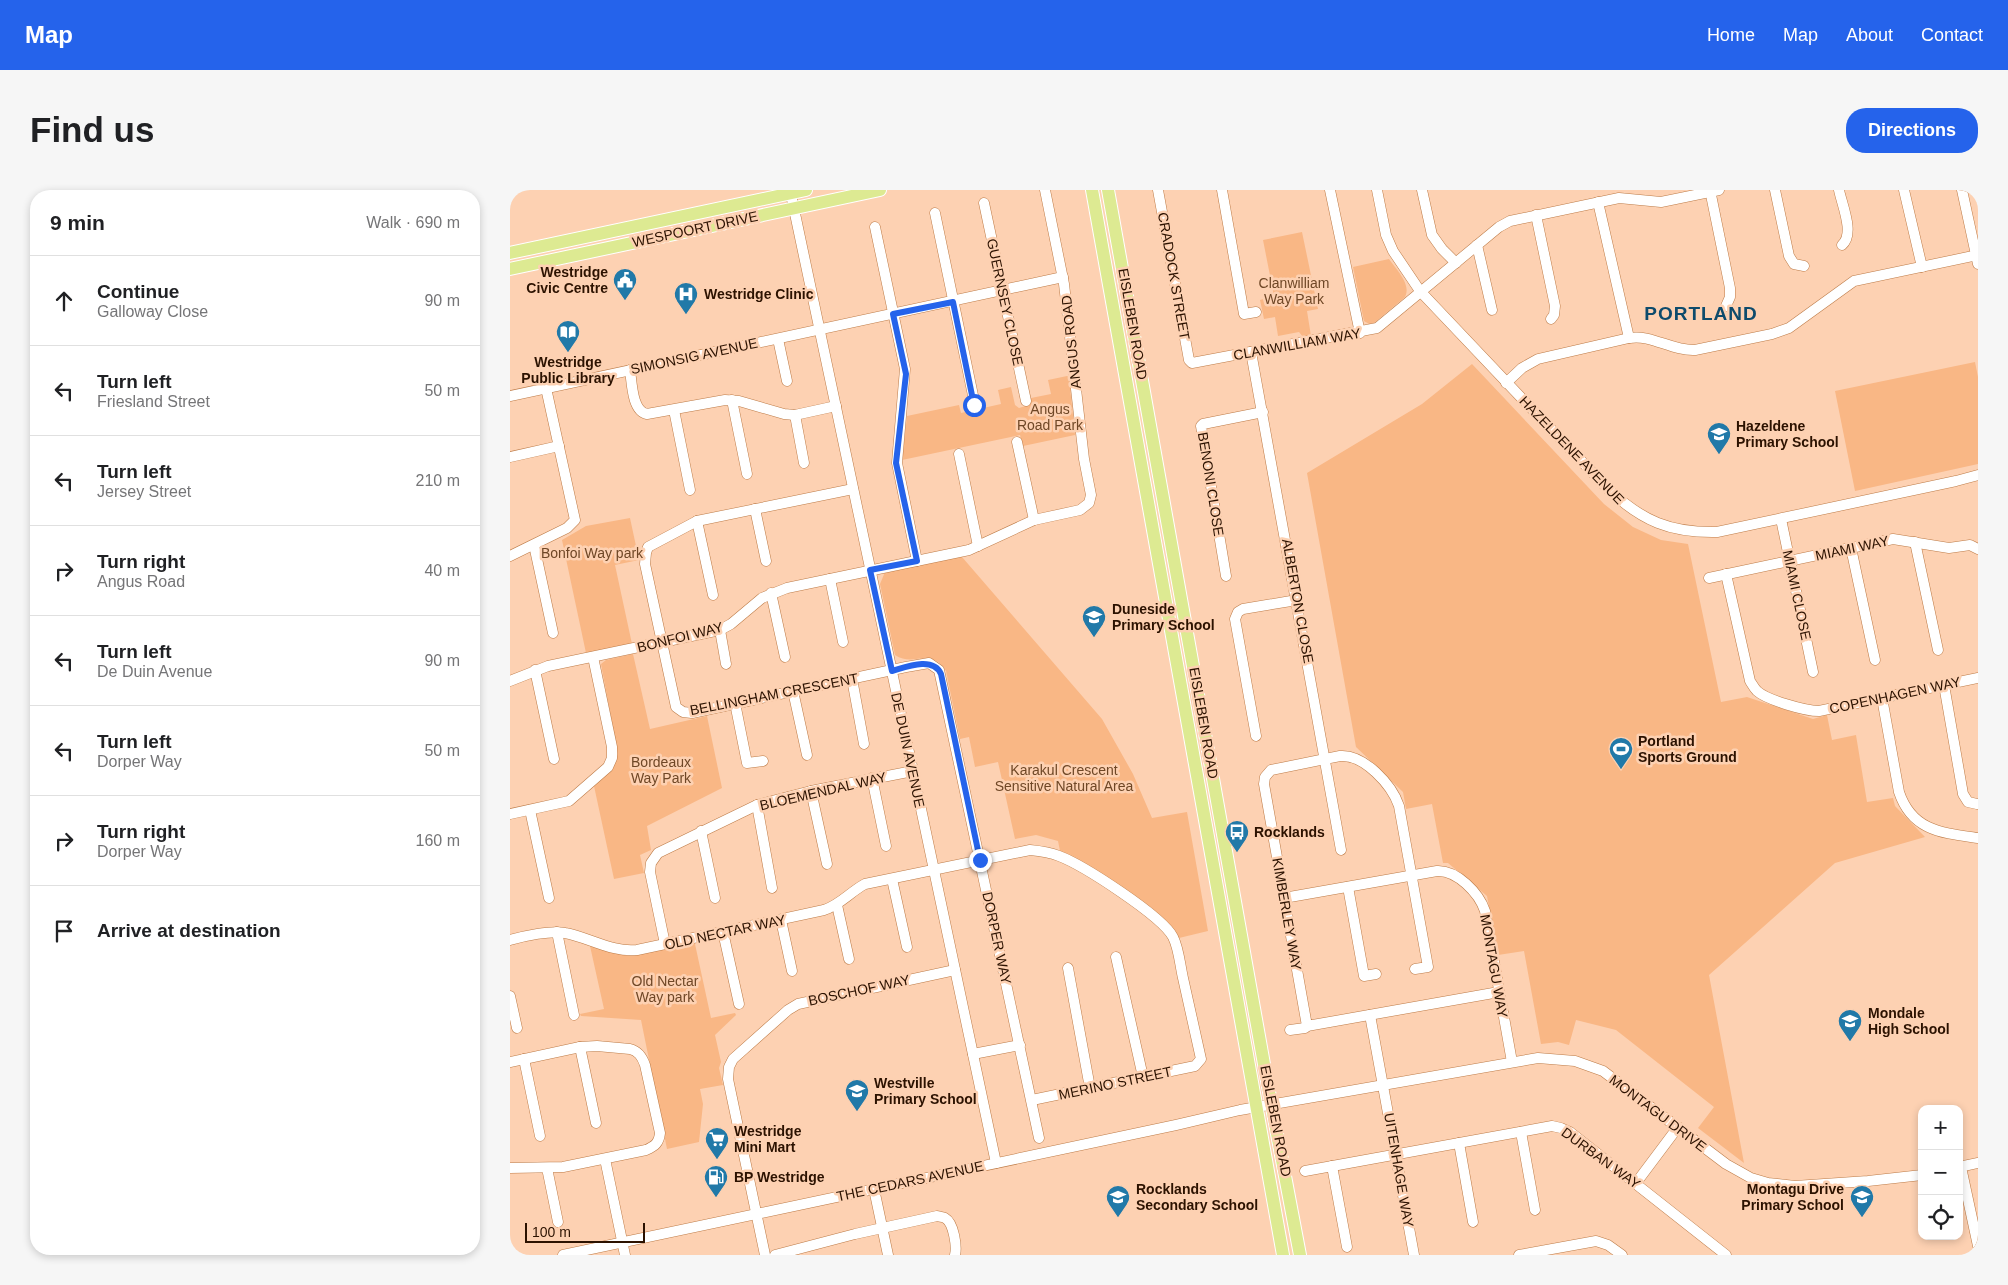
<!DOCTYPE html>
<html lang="en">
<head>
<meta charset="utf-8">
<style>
  body { margin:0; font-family:Arial,sans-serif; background:#f6f6f6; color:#202124 }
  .controls { position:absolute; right:15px; bottom:15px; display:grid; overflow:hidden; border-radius:10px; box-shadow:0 2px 8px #0003 }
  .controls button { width:45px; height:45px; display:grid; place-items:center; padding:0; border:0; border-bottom:1px solid #e0e0e0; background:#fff; color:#202124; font:25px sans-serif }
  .scale { position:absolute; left:15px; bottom:12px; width:120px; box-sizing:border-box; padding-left:5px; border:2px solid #2c1200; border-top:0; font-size:14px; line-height:18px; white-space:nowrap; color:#2c1200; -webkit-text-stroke:4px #fdd1b2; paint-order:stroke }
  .stop { position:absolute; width:15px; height:15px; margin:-11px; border:4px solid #2563eb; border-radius:50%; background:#fff }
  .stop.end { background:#2563eb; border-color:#fff; box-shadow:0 1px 5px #0008 }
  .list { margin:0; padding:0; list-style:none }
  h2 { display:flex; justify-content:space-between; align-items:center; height:65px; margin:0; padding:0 20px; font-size:21px }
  h2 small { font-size:16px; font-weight:400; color:#757577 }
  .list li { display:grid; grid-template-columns:32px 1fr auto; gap:15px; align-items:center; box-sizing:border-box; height:90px; padding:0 20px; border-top:1px solid #e0e0e0 }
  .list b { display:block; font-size:19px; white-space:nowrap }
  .list p { margin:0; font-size:16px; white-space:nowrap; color:#757577 }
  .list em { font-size:16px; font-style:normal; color:#757577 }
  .icon { flex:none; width:28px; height:28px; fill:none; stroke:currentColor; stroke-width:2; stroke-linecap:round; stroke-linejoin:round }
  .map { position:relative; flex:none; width:1468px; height:1065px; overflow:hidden; border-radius:20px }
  header { display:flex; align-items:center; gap:30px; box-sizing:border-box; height:70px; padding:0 25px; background:#2563eb; color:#fff }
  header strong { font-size:24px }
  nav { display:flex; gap:28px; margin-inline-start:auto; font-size:18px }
  .intro { display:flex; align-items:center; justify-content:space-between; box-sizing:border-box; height:120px; padding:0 30px }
  h1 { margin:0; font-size:35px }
  .button { padding:12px 22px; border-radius:20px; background:#2563eb; color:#fff; font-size:18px; font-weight:700 }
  main { display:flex; gap:30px; padding:0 30px }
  aside { flex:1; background:#fff; border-radius:20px; box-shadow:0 2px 8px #0003 }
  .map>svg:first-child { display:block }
  .green { fill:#f9b785 }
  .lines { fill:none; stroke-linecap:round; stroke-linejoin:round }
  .minor-casing { stroke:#bd7b47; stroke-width:11 }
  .major-casing { stroke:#fff; stroke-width:14 }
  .minor { stroke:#fff; stroke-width:10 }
  .major { stroke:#ddea92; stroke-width:12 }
  .route { stroke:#2563eb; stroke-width:6 }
  .labels { text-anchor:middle; stroke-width:5; stroke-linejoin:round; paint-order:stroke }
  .street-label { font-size:14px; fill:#2c1200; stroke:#fdd1b2 }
  .poi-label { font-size:14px; font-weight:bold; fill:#2c1200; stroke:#fdd1b2; text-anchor:start }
  .park-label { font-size:14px; fill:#6f4726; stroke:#fdd1b2 }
  .district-label { font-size:19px; font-weight:bold; letter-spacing:1px; fill:#0e4b6c; stroke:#fdd1b2 }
</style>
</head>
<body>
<header>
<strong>Map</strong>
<nav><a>Home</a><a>Map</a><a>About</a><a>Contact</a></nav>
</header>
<div class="intro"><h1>Find us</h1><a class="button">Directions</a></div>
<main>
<aside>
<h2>9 min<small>Walk · 690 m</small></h2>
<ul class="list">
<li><svg class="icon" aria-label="ahead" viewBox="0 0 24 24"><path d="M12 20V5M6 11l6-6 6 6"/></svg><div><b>Continue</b><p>Galloway Close</p></div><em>90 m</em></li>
<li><svg class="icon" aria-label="left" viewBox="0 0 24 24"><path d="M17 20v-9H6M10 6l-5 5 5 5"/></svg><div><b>Turn left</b><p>Friesland Street</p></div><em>50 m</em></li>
<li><svg class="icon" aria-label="left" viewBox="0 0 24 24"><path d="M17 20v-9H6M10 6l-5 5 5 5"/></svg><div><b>Turn left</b><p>Jersey Street</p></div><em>210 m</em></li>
<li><svg class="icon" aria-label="right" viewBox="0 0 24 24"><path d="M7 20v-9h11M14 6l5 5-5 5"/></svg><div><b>Turn right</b><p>Angus Road</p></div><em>40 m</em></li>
<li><svg class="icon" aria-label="left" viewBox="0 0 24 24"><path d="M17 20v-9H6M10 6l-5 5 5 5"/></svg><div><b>Turn left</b><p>De Duin Avenue</p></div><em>90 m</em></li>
<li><svg class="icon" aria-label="left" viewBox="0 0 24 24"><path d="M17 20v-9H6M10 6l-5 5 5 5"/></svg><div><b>Turn left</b><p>Dorper Way</p></div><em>50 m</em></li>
<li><svg class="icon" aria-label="right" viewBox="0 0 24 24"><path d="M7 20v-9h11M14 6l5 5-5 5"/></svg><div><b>Turn right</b><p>Dorper Way</p></div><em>160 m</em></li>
<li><svg class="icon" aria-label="arrive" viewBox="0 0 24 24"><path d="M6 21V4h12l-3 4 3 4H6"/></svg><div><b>Arrive at destination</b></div></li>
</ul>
</aside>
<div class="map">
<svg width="1468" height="1065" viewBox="0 0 1468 1065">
  <rect width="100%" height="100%" fill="#fdd1b2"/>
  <g class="green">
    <polygon points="792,42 808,119 797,121 801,146 793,147 789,142 768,146 765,127 754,129 750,110 764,106 753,50"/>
    <path d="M879 69C886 79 902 95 895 107L864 133 859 134 854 131 843 77Z"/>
    <polygon points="1465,172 1468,187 1468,274 1345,301 1325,201"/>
    <polygon points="962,174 1094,314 1123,337 1151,350 1178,354 1211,512 1237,507 1303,529 1317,525 1322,550 1346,545 1357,612 1383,608 1385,616 1415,647 1325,673 1199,785 1234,973 1188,938 1204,917 1106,840 1066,830 1059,855 1048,852 1031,854 1014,761 988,765 977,706 938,673 933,673 922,614 896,619 893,602 846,557 797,283 912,214"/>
    <polygon points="557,186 559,187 565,245 513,256 510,245 392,270 397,226 449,215 451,223 491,214 488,200 501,197 505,215 509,218 519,215 521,208 541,204 538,190"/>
    <polygon points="120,328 129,370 105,375 122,454 76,463 52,350 76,336"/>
    <path d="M448 367H452L592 529 623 584 642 628 677 622 698 741 669 748 642 718 564 667 550 661 548 651 526 645 505 649 488 572 465 577 459 547 450 549 436 481C420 456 404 478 385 465L370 394 375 382Z"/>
    <polygon points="123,464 140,539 197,526 212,598 137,636 141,660 130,665 134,683 104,689 84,596 103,578 108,564 91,474 96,470"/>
    <polygon points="184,753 185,754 201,828 225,823 226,825 205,845 211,872 209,878 213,895 190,899 193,914 189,952 157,959 131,830 71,826 70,824 94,819 80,756 118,766"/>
  </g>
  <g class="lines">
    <g class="minor-casing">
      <g id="minor">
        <polyline points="280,0 486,973"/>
        <polyline points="648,0 679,170 682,173 867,138 989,37 1000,31 1109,8 1151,12 1209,0"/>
        <polyline points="712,0 734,124 746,122"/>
        <polyline points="820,0 850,143"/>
        <path d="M867 0 876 45 883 61 910 101 1098 299C1132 331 1160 343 1207 342L1446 291 1468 285"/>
        <polyline points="912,0 922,45 932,59 946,73"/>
        <polyline points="1200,0 1220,98 1220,107 1216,116"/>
        <polyline points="1265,0 1279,66 1284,74 1294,76"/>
        <path d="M1329 0C1332 15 1345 44 1332 55"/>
        <polyline points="1394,0 1412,77"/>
        <polyline points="1452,0 1468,74"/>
        <polyline points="1088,12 1119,148"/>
        <polyline points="474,13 516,211"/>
        <polyline points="425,23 465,215"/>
        <polyline points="1026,25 1045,116 1044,125 1041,129"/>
        <polyline points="365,37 395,179 387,273 407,371"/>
        <polyline points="967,55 982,120"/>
        <polyline points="268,149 277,191"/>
        <polyline points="741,162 831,660"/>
        <path d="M120 180C122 193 122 221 137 224L215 210 229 211 274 224 285 225 326 216"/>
        <path d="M996 193 1012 178 1028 169 1119 148C1142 144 1161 161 1185 160L1262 144 1279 138 1344 91 1468 65"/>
        <polyline points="0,206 553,87"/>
        <polyline points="222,210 237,284"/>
        <polyline points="164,220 180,300"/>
        <polyline points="285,225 294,273"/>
        <polyline points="507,252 524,330"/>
        <polyline points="449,264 468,356"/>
        <polyline points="0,267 49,256"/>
        <polyline points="343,299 187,331 138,357 136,363 135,374 166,517 173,522 182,523 396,477 419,473 429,480 529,948"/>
        <polyline points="245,319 256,371"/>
        <polyline points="1271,329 1303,482"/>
        <polyline points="187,331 203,405"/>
        <polyline points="1405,352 1428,460"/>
        <polyline points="24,355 43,443"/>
        <polyline points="1341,358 1365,470"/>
        <polyline points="0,366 57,338 65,330 36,198"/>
        <path d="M1216 384 1240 491C1242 494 1244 498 1247 501 1257 510 1295 521 1309 521L1468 488"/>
        <polyline points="716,386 691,236 693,234 753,222"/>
        <polyline points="1199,388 1383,349 1439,358 1460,355 1468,359"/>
        <polyline points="320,389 333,452"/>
        <polyline points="261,403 275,467"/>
        <polyline points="210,440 216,474"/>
        <polyline points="25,480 44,569"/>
        <polyline points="342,489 354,554"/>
        <polyline points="0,491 38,476 210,440 221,434 252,408 277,398 459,360 524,330 570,320 579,313 581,305 574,269 554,94 535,0"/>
        <polyline points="1434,495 1453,604 1458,612 1467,614"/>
        <polyline points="283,501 297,565"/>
        <path d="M1372 508 1389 602C1402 641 1432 643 1468 648"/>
        <polyline points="225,513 237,573 253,571"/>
        <polyline points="746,546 725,429 728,422 733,419 787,410"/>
        <polyline points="362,588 376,656"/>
        <polyline points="301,601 317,674"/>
        <polyline points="247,615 262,698"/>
        <polyline points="20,620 39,708"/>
        <polyline points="0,624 59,611 98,577 102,568 102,557 83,467"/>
        <polyline points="191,641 205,708"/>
        <polyline points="382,689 397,757"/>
        <polyline points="838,697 854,786 866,784"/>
        <path d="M774 708 927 681C947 680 969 703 975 721L1002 872"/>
        <polyline points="327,715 339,769"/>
        <polyline points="271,730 282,781"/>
        <polyline points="47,742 64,825"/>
        <polyline points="213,742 229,814"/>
        <path d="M0 750C14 746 41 740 55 743 78 747 103 763 127 760L314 720C330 715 340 702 355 694L520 660C530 661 539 662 549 666 573 675 652 726 663 747 669 759 670 775 673 788 679 815 685 842 691 869L685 876 522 910"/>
        <polyline points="155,754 140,682 141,673 148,663 247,615 301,601 403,581"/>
        <polyline points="606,767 633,887"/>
        <polyline points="558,778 580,898"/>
        <path d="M905 779 918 777 889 616C882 595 854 564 830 566L761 580 755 587 754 594 797 836 989 802"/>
        <polyline points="0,806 7,838"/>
        <polyline points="860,825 904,1065"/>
        <polyline points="780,840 795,838 797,836"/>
        <polyline points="70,857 86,933"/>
        <polyline points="463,864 510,855"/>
        <polyline points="14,869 30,946"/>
        <path d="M0 872 70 857 87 856 120 859C128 861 132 866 135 875L150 943C149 953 145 956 136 960L53 977 0 978"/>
        <polyline points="1011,942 1025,1020"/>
        <polyline points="949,953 963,1032"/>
        <polyline points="95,969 115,1065"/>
        <polyline points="822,976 837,1057"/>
        <polyline points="1449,977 1468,973"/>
        <polyline points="1451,977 1468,1056"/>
        <polyline points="37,978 48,1032"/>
        <polyline points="795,981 1042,936 1051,938 1060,942 1216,1065"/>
        <polyline points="1126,993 1168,937"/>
        <polyline points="364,999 378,1065"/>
        <polyline points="53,1065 666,935 730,920 1028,868 1065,871 1093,881 1216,974 1241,988 1258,993 1285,996 1358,991 1412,985"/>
        <polyline points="255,1065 218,889 219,877 223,869 278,820 288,814 445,780"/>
        <path d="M265 1065 345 1044 427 1026C430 1027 433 1027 435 1028 444 1033 447 1057 445 1065"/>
        <polyline points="1009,1065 1086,1051 1098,1055 1112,1065"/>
      </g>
    </g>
    <g class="major-casing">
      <g id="major">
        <polyline points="582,0 773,1065"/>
        <polyline points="598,0 757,891 790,1065"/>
        <polyline points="0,63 296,0"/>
        <polyline points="0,79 370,0"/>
      </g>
    </g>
    <use href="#minor" class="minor"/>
    <use href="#major" class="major"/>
  </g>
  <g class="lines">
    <path class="route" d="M464 215 443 112 383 124 396 184 386 273 407 371 360 380 382 481C396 477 423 466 431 484L470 670"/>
  </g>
  <defs>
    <g id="civic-pin" transform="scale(1.25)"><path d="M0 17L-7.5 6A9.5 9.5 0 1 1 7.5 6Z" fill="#2179a8" stroke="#fdd1b2"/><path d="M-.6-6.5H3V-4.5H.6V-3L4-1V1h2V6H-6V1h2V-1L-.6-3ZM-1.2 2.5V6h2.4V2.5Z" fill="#fff"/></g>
    <g id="hospital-pin" transform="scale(1.25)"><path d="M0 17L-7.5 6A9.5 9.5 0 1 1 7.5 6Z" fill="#2179a8" stroke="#fdd1b2"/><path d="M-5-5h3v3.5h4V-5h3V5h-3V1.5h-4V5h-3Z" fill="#fff"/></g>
    <g id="library-pin" transform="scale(1.25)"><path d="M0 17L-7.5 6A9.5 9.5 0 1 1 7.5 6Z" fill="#2179a8" stroke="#fdd1b2"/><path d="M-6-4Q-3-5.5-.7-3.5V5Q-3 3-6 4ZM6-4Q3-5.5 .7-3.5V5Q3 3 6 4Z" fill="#fff"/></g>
    <g id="school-pin" transform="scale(1.25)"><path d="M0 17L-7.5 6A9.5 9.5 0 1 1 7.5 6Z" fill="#2179a8" stroke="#fdd1b2"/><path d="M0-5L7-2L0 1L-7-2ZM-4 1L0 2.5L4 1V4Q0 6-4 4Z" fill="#fff"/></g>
    <g id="stadium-pin" transform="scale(1.25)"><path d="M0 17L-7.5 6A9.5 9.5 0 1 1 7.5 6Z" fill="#2179a8" stroke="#fdd1b2"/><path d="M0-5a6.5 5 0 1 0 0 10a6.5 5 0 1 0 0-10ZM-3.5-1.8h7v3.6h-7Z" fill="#fff"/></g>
    <g id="bus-pin" transform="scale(1.25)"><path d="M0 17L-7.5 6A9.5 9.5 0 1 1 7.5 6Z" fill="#2179a8" stroke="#fdd1b2"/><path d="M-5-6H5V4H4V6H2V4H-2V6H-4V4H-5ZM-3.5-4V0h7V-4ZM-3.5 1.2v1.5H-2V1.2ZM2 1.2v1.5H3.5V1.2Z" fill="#fff"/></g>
    <g id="supermarket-pin" transform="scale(1.25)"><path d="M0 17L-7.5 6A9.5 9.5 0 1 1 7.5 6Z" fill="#2179a8" stroke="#fdd1b2"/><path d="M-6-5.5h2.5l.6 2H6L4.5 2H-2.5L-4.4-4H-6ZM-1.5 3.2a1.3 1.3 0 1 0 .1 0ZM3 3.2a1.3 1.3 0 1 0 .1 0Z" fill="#fff"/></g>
    <g id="fuel-pin" transform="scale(1.25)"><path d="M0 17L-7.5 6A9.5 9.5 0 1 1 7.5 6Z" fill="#2179a8" stroke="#fdd1b2"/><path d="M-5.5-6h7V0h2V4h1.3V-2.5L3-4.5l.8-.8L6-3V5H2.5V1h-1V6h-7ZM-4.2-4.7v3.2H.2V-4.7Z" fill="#fff"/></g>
  </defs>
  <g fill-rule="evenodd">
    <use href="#civic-pin" x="115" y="90"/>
    <use href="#hospital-pin" x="176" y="104"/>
    <use href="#library-pin" x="58" y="142"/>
    <use href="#school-pin" x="1209" y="244"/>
    <use href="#school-pin" x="584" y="427"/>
    <use href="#stadium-pin" x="1111" y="559"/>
    <use href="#bus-pin" x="727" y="642"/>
    <use href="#school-pin" x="1340" y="831"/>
    <use href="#school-pin" x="347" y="901"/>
    <use href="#supermarket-pin" x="207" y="949"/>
    <use href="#fuel-pin" x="206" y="987"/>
    <use href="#school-pin" x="608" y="1007"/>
    <use href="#school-pin" x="1352" y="1007"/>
  </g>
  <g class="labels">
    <g class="street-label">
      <text transform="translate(185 39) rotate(-12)" y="5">WESPOORT DRIVE</text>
      <text transform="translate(664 86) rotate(80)" y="5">CRADOCK STREET</text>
      <text transform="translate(495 112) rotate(78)" y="5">GUERNSEY CLOSE</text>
      <text transform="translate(623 134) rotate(80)" y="5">EISLEBEN ROAD</text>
      <text transform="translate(561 152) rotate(-96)" y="5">ANGUS ROAD</text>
      <text transform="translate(787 154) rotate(-10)" y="5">CLANWILLIAM WAY</text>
      <text transform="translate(184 166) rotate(-12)" y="5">SIMONSIG AVENUE</text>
      <text transform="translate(1062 260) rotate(46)" y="5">HAZELDENE AVENUE</text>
      <text transform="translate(701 294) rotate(81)" y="5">BENONI CLOSE</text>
      <text transform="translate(1342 358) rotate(-12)" y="5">MIAMI WAY</text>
      <text transform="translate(1287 405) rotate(78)" y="5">MIAMI CLOSE</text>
      <text transform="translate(788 411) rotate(80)" y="5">ALBERTON CLOSE</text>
      <text transform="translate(170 447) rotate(-14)" y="5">BONFOI WAY</text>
      <text transform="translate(264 504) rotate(-11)" y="5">BELLINGHAM CRESCENT</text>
      <text transform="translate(1385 505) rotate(-12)" y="5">COPENHAGEN WAY</text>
      <text transform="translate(694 533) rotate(80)" y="5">EISLEBEN ROAD</text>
      <text transform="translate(398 560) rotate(78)" y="5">DE DUIN AVENUE</text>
      <text transform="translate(313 601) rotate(-13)" y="5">BLOEMENDAL WAY</text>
      <text transform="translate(777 724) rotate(80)" y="5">KIMBERLEY WAY</text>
      <text transform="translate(215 742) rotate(-12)" y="5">OLD NECTAR WAY</text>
      <text transform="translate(487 748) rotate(78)" y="5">DORPER WAY</text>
      <text transform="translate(984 776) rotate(80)" y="5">MONTAGU WAY</text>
      <text transform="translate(349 800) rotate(-12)" y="5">BOSCHOF WAY</text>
      <text transform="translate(605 893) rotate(-12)" y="5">MERINO STREET</text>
      <text transform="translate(1148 923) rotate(37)" y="5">MONTAGU DRIVE</text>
      <text transform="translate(766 931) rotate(79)" y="5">EISLEBEN ROAD</text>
      <text transform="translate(1091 968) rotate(36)" y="5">DURBAN WAY</text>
      <text transform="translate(889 980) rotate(80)" y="5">UITENHAGE WAY</text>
      <text transform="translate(400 991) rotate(-12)" y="5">THE CEDARS AVENUE</text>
    </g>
    <g class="poi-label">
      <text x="98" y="87" text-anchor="end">Westridge<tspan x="98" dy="16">Civic Centre</tspan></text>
      <text x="194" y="109">Westridge Clinic</text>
      <text x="58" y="177" text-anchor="middle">Westridge<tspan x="58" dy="16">Public Library</tspan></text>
      <text x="1226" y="241">Hazeldene<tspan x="1226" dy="16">Primary School</tspan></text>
      <text x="602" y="424">Duneside<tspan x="602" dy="16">Primary School</tspan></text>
      <text x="1128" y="556">Portland<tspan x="1128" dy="16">Sports Ground</tspan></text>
      <text x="744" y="647">Rocklands</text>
      <text x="1358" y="828">Mondale<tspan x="1358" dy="16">High School</tspan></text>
      <text x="364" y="898">Westville<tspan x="364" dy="16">Primary School</tspan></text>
      <text x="224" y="946">Westridge<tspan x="224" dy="16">Mini Mart</tspan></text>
      <text x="224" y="992">BP Westridge</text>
      <text x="626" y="1004">Rocklands<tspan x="626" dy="16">Secondary School</tspan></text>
      <text x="1334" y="1004" text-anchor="end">Montagu Drive<tspan x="1334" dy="16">Primary School</tspan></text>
    </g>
    <g class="park-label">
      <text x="784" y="98">Clanwilliam<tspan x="784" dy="16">Way Park</tspan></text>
      <text x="540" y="224">Angus<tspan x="540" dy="16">Road Park</tspan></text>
      <text x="82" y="368">Bonfoi Way park</text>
      <text x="151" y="577">Bordeaux<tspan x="151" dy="16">Way Park</tspan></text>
      <text x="554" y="585">Karakul Crescent<tspan x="554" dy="16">Sensitive Natural Area</tspan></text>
      <text x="155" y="796">Old Nectar<tspan x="155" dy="16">Way park</tspan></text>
    </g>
    <g class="district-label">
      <text x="1191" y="130">PORTLAND</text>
    </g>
  </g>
</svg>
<div class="controls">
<button>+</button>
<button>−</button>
<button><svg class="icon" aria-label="locate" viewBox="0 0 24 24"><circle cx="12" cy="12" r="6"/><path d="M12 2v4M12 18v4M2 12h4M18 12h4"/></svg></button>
</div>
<div class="scale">100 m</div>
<div class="stop" style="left:464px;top:215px"></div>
<div class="stop end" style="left:470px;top:670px"></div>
</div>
</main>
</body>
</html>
